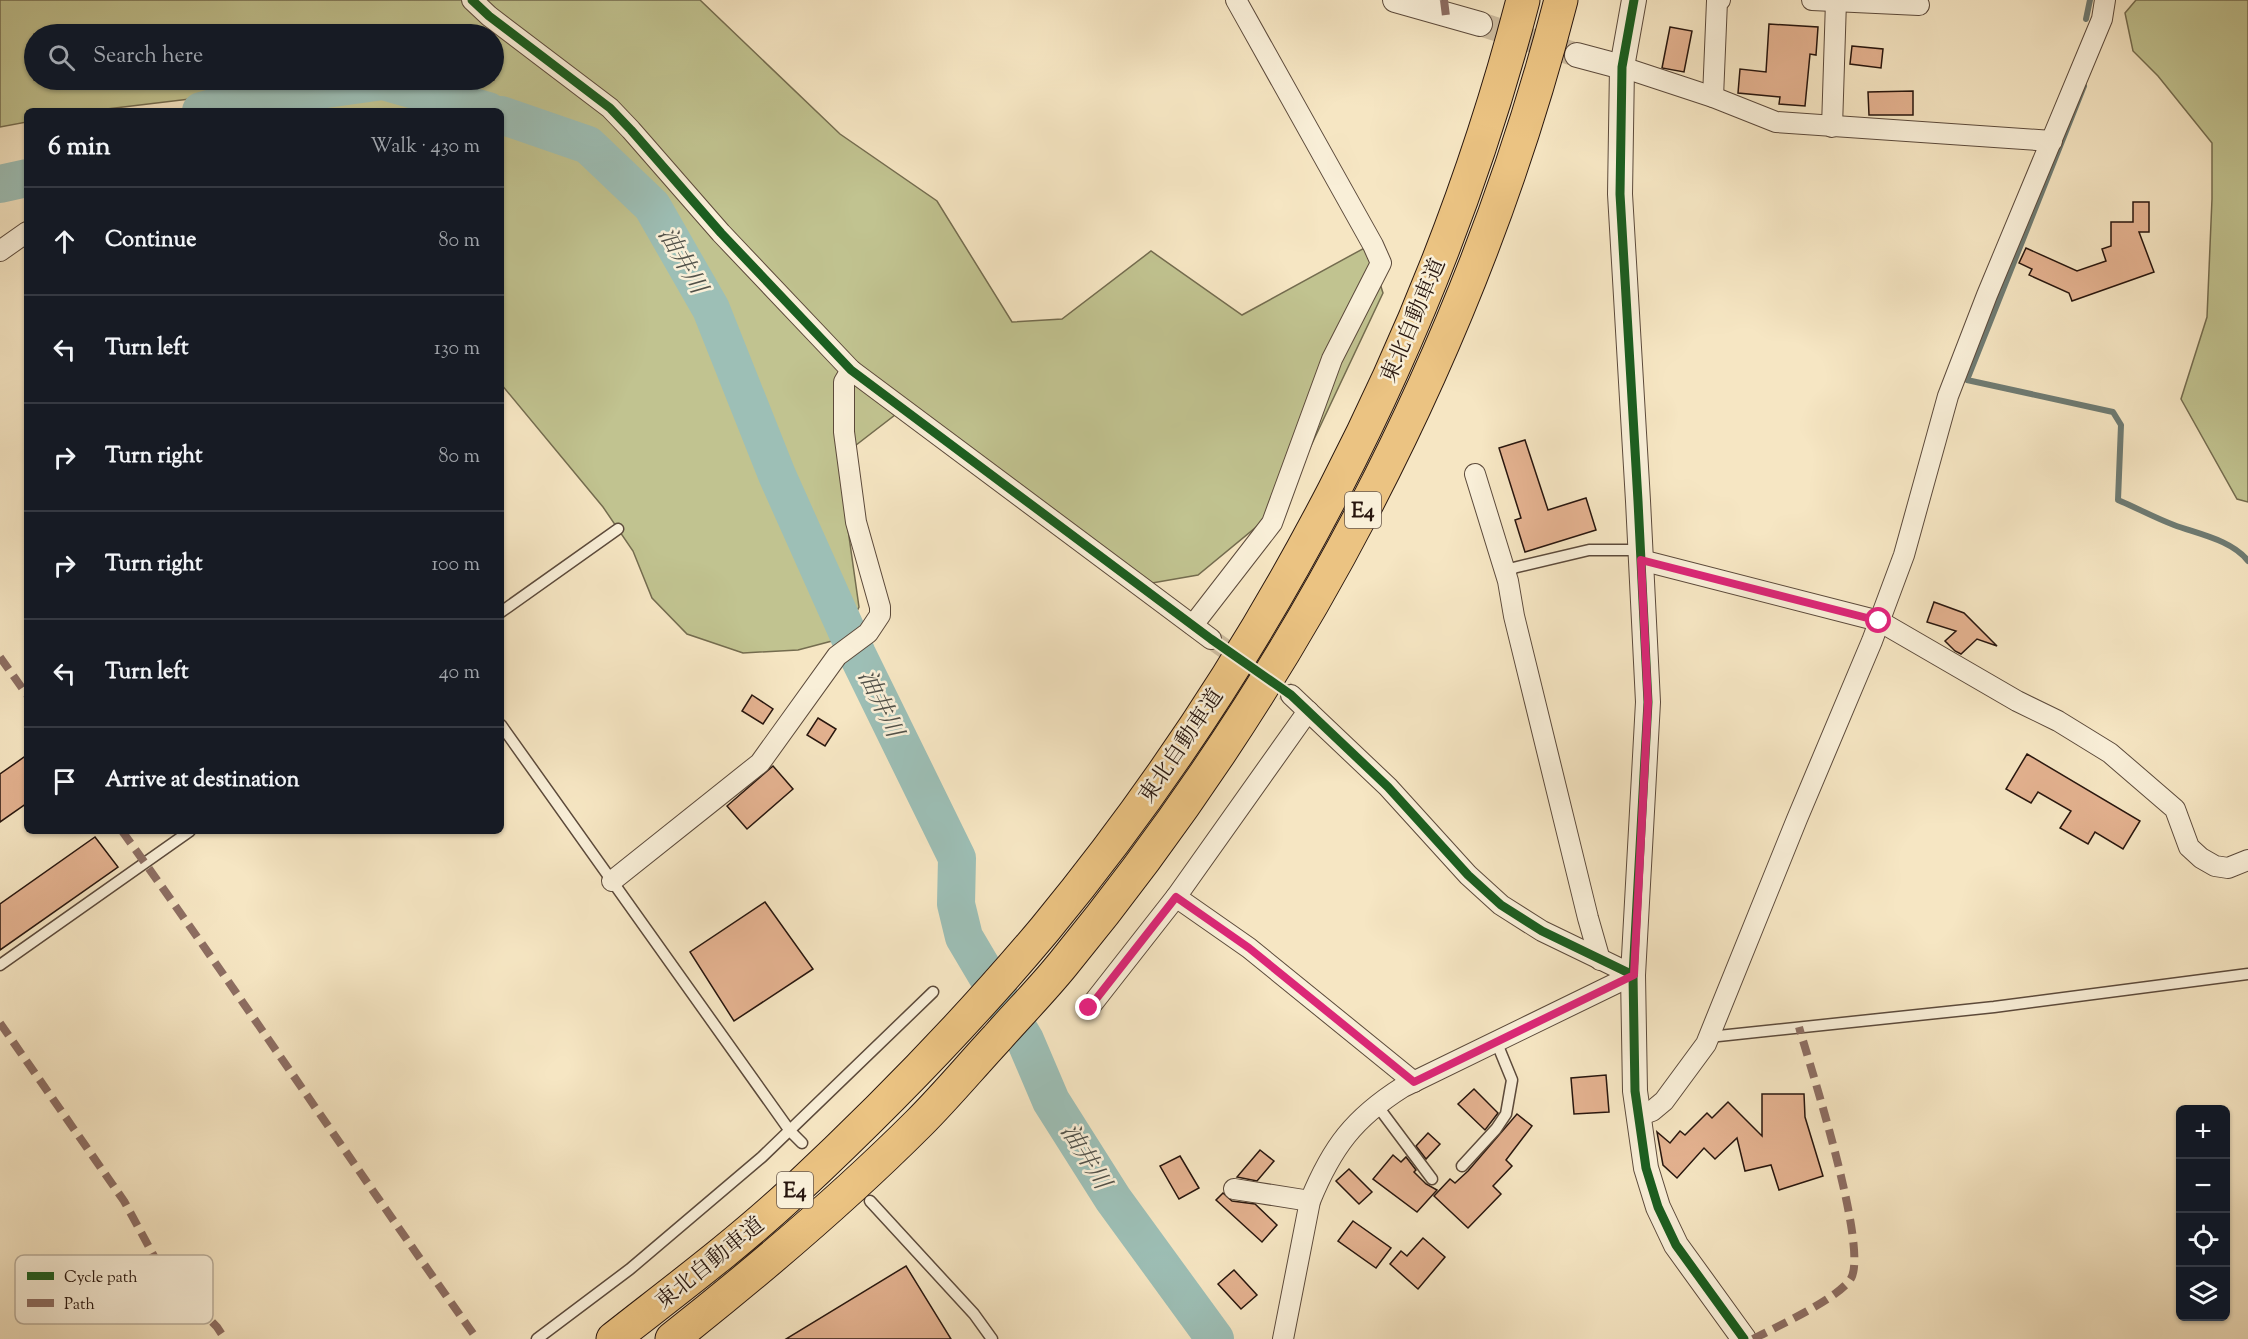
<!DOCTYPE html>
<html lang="en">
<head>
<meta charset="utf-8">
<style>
  body { margin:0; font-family:"Sorts Mill Goudy","Noto Serif JP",serif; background:#242831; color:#f1f3f6 }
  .controls { position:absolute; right:18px; bottom:18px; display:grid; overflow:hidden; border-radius:9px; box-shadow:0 2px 4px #0004 }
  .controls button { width:54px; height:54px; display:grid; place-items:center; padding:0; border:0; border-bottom:2px solid #363941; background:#171b24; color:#f1f3f6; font:30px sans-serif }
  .stop { position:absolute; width:18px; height:18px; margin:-14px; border:4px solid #db2777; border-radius:50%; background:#fff }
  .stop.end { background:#db2777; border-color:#fff; box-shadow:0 2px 6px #0008 }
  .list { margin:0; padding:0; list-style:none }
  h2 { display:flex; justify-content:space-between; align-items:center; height:78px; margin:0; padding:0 24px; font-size:26px }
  h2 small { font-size:20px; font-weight:400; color:#9ea1a6 }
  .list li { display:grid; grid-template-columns:39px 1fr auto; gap:18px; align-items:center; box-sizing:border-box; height:108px; padding:0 24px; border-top:2px solid #363941 }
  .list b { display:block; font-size:22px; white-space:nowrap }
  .list em { font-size:20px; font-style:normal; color:#9ea1a6 }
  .icon { flex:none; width:33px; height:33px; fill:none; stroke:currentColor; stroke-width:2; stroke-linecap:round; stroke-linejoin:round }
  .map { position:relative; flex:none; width:2248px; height:1339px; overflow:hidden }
  .search { position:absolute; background:#171b24; box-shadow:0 2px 4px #0004; left:24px; top:24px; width:480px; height:66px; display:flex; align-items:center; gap:15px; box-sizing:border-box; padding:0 21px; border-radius:33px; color:#9ea1a6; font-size:22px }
  .panel { position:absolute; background:#171b24; box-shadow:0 2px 4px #0004; left:24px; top:108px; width:480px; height:726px; border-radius:9px }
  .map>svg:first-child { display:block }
  .green { fill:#c1c390; stroke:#746c4f; stroke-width:1.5; fill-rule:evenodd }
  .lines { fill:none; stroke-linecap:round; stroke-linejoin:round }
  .stream { stroke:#6e7b73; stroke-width:6 }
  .river { stroke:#9dbfb6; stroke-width:38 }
  .building { fill:#e4b290; stroke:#28160e; stroke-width:1.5 }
  .minor-tunnel { stroke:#cdbc9f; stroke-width:20; stroke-dasharray:20 10; stroke-linecap:butt }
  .tertiary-tunnel { stroke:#cdbc9f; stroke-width:24; stroke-dasharray:24 12; stroke-linecap:butt }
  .service-casing { stroke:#5c4a3b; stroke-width:13 }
  .minor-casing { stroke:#5c4a3b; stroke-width:22 }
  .tertiary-casing { stroke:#5c4a3b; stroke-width:26 }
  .motorway-casing { stroke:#28160e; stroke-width:35 }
  .service { stroke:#f9efd8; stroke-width:10 }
  .minor { stroke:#f9efd8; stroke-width:20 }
  .tertiary { stroke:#f9efd8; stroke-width:24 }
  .motorway { stroke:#ebc382; stroke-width:33 }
  .quiet { stroke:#8d6e63; stroke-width:8; stroke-dasharray:15 8; stroke-linecap:butt }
  .cycleway-casing { stroke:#f9efd8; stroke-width:13 }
  .cycleway { stroke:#1b5e20; stroke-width:9 }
  .route { stroke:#db2777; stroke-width:8 }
  .labels { text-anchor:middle; stroke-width:5; stroke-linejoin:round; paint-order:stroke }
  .shield { fill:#f9efd8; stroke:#67574b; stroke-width:1.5 }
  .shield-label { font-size:21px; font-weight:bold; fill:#28160e }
  .street-label { font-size:22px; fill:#28160e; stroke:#f9efd8 }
  .water-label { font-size:24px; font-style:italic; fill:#515149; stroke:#f9efd8 }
  .key { fill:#f9efd8; stroke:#baae9b; stroke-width:1.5 }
  .key-label { font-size:16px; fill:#28160e }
</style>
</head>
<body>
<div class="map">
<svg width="2248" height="1339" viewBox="0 0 2248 1339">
  <rect width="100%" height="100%" fill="#f6e6c3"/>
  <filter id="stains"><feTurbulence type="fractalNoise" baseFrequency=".00333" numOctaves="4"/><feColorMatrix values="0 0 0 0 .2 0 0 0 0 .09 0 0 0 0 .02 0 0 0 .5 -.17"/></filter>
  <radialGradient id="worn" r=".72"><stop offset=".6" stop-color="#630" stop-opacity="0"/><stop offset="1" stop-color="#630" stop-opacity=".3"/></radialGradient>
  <g class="green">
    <path d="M0 0H700L840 134 937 201 1012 322 1062 319 1151 251 1242 315 1368 246 1383 293 1283 505 1198 575 1135 586 908 405 838 459 859 607 848 629 832 641 798 650 743 653 687 634 652 598 633 551 603 507 501 384V111H246L223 95 90 111H27V122L0 127ZM34 34H494V80H34Z"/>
    <polygon points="2136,0 2248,0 2248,502 2237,499 2181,399 2207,317 2212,199 2212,143 2158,76 2133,51 2125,13"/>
  </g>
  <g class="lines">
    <g class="stream">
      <polyline points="2086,19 2090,0"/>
      <path d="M2084 86 1967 380 2113 412 2121 425 2118 500C2137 508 2155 518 2174 525 2198 534 2232 540 2248 561"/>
    </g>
    <g class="river">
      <polyline points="201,111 234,102 383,81 488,111"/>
      <polyline points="501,115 588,145 652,206 711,309 777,475 857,654 957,858 956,904 964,937 1025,1040 1051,1101 1113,1199 1215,1339"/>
      <polyline points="0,184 27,178"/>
    </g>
  </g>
  <g class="building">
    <polygon points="1769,24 1818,27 1816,55 1810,54 1805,106 1779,104 1780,97 1738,93 1740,69 1766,72"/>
    <polygon points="1670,27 1692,31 1684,72 1662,68"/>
    <polygon points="1852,46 1883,49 1881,68 1850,64"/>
    <polygon points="1913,91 1913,115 1869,115 1868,92"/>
    <polygon points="2133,202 2149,202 2149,232 2139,232 2154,272 2072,301 2069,293 2029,275 2032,269 2019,263 2026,248 2077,271 2106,261 2102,249 2111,246 2111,222 2133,222"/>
    <polygon points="1525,440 1548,510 1586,498 1596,530 1525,552 1515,520 1521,518 1499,448"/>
    <polygon points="1934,602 1964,613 1997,646 1977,639 1961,654 1955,651 1945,641 1956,631 1927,622"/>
    <polygon points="752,695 773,709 763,724 742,711"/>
    <polygon points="818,718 836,729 825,746 807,735"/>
    <polygon points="2027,754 2140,821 2123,849 2095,832 2088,844 2060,828 2071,811 2038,792 2031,803 2006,789"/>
    <polygon points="27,755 27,803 0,822 0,774"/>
    <polygon points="773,766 793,789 747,829 727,806"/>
    <polygon points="95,837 118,867 0,950 0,904"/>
    <polygon points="765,902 813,969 734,1021 690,952"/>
    <polygon points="1606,1075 1609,1112 1574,1114 1571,1078"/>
    <polygon points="1474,1089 1498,1113 1485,1130 1458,1104"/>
    <polygon points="1762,1094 1804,1094 1805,1117 1823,1176 1779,1190 1771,1165 1745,1171 1737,1138 1715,1159 1704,1148 1677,1178 1663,1165 1657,1132 1670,1143 1680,1131 1685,1135 1707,1113 1712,1118 1728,1102 1762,1136"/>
    <polygon points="1517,1114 1532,1126 1506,1160 1512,1166 1493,1186 1501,1194 1468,1228 1434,1196 1450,1179 1455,1183 1468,1171"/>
    <polygon points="1428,1133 1440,1144 1426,1159 1416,1146"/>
    <polygon points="1260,1150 1274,1161 1257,1181 1237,1177"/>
    <polygon points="1393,1155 1401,1162 1406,1157 1416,1170 1414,1172 1426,1184 1437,1190 1417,1212 1373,1179"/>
    <polygon points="1180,1156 1199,1188 1179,1199 1160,1166"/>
    <polygon points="1349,1169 1372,1192 1359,1204 1336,1181"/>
    <polygon points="1223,1193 1232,1201 1255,1204 1277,1225 1262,1242 1216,1200"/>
    <polygon points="1353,1221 1391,1248 1376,1268 1338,1241"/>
    <polygon points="1423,1238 1445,1257 1418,1289 1390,1264 1401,1251 1407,1256"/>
    <polygon points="906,1266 951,1339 786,1339"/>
    <polygon points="1234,1270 1257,1295 1241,1309 1218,1284"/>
  </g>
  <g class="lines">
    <polyline class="minor-tunnel" points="1211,639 1291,695"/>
    <polyline class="tertiary-tunnel" points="1480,24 1577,55"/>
    <g class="service-casing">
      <g id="service">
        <polyline points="1508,578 1513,568 1589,550 1640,550"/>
        <polyline points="501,612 618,529"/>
        <polyline points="501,725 790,1131 802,1143"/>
        <polyline points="0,965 190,831"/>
        <polyline points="1709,1037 1994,1007 2248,974"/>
        <polyline points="1376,1104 1432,1179"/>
        <polyline points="1462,1166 1496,1129 1506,1114 1512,1080 1496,1041"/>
        <polyline points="870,1201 974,1314 992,1339"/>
        <polyline points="537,1339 630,1269 762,1157 933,992"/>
      </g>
    </g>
    <g class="minor-casing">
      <g id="minor">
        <polyline points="472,0 489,16 610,108 631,130 721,233 851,370 1211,639"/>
        <polyline points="1812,0 1919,5"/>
        <polyline points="1622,67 1713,97 1776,122 2052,141"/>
        <polyline points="1713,97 1717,1 1720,0"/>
        <polyline points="1832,127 1836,1"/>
        <polyline points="0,251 27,232"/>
        <polyline points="1475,474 1508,581 1514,616 1588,918 1600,960"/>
        <polyline points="1641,560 1879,621 2017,701 2058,721 2110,753 2175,809 2189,847 2201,858 2215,866 2228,868 2248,860"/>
        <polyline points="1193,625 1272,523 1332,359 1381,263 1373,245 1236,0"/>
        <polyline points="1291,695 1388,787 1468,875 1501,905 1542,931 1633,975"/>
        <polyline points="612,881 760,763 837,656 868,633 880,615 880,607 856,522 844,432 844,382 851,370"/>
        <polyline points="1176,897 1249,948 1414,1082"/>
        <polyline points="1089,1008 1176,897 1308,711"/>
        <polyline points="1638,1116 1652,1111 1664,1101 1706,1044 1797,819 1872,641 1904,555 1948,396 1987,295 2102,19 2105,0"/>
        <polyline points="1234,1189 1310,1201"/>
        <path d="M1283 1339 1310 1201C1332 1147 1354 1118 1403 1087L1633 975"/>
      </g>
    </g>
    <g class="tertiary-casing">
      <g id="tertiary">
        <polyline points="1395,0 1480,24"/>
        <polyline points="1634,0 1622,67 1620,194 1638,501 1648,702 1633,975 1635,1091 1646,1168 1658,1207 1676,1245 1744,1339"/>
        <polyline points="1577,55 1622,67"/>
      </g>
    </g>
    <g class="motorway-casing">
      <g id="motorway">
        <path d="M613 1339C674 1291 736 1245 793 1192 882 1109 967 1022 1045 929 1266 661 1436 336 1523 0"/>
        <path d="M672 1339C758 1271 842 1200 919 1123 946 1096 971 1066 997 1038 1019 1013 1042 990 1063 964 1292 685 1471 351 1561 0"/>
      </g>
    </g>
    <use href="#service" class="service"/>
    <use href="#minor" class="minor"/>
    <use href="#tertiary" class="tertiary"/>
    <use href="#motorway" class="motorway"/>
    <g class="quiet">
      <polyline points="1444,0 1446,16"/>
      <polyline points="0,657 27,695"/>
      <path d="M122 831C243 999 357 1171 477 1339"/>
      <polyline points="0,1023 124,1201 161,1269 217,1327 225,1339"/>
      <path d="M1753 1339C1778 1326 1835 1300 1850 1280 1871 1253 1810 1066 1799 1027"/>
    </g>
    <g class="cycleway-casing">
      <g id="cycleway">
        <polyline points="472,0 489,16 610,108 631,130 721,233 851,370 1211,639 1291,695 1388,787 1468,875 1501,905 1542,931 1633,975"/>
        <polyline points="1634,0 1622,67 1620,194 1638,501 1648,702 1633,975 1635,1091 1646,1168 1658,1207 1676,1245 1744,1339"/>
      </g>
    </g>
    <use href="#cycleway" class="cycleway"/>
  </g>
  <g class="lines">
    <polyline class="route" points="1089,1008 1176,897 1249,948 1414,1082 1634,975 1648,702 1641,560 1879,621"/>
  </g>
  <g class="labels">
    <g class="shield">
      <rect x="1345" y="492" width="36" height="36" rx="4.5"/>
      <rect x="777" y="1172" width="36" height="36" rx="4.5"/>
    </g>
    <g class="shield-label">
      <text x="1363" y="517">E4</text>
      <text x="795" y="1197">E4</text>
    </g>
    <g class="street-label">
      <text transform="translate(1412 320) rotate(-67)" y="8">東北自動車道</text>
      <text transform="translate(1180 745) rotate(-56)" y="8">東北自動車道</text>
      <text transform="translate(709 1262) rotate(-39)" y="8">東北自動車道</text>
    </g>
    <g class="water-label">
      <text transform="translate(683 260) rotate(60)" y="8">油井川</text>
      <text transform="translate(881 703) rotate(64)" y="8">油井川</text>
      <text transform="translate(1086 1156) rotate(58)" y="8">油井川</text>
    </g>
  </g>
  <rect x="15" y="1255" width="198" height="69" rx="9" class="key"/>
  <rect x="27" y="1272" width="27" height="8" fill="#1b5e20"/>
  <rect x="27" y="1299" width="27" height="8" fill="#8d6e63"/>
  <g class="key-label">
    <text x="64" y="1282">Cycle path</text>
    <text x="64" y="1309">Path</text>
  </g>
  <rect width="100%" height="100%" filter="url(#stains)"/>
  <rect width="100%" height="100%" fill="url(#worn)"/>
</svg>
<div class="controls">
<button>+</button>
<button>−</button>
<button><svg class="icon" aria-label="locate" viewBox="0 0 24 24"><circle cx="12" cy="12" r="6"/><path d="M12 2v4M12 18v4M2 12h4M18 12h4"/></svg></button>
<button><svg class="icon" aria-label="layers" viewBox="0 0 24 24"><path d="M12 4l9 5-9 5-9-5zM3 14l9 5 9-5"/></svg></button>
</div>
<div class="stop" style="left:1879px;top:621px"></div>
<div class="stop end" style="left:1089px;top:1008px"></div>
<div class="search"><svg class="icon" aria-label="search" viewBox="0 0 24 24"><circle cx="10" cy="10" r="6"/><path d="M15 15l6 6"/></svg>Search here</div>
<section class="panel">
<h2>6 min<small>Walk · 430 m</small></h2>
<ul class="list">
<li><svg class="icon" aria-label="ahead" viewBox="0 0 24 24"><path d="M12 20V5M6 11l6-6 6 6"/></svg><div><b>Continue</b></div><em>80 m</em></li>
<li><svg class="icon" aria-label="left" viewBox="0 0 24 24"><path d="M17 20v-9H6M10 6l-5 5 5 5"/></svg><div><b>Turn left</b></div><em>130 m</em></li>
<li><svg class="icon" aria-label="right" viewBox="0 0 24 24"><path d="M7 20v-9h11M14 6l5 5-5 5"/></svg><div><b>Turn right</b></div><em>80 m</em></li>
<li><svg class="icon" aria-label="right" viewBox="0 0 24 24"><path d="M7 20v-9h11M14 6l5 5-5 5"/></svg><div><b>Turn right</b></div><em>100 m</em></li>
<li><svg class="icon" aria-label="left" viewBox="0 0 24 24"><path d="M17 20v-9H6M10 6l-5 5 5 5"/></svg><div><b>Turn left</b></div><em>40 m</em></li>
<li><svg class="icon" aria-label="arrive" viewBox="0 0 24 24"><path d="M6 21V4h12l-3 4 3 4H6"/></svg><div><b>Arrive at destination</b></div></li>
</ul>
</section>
</div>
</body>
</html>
